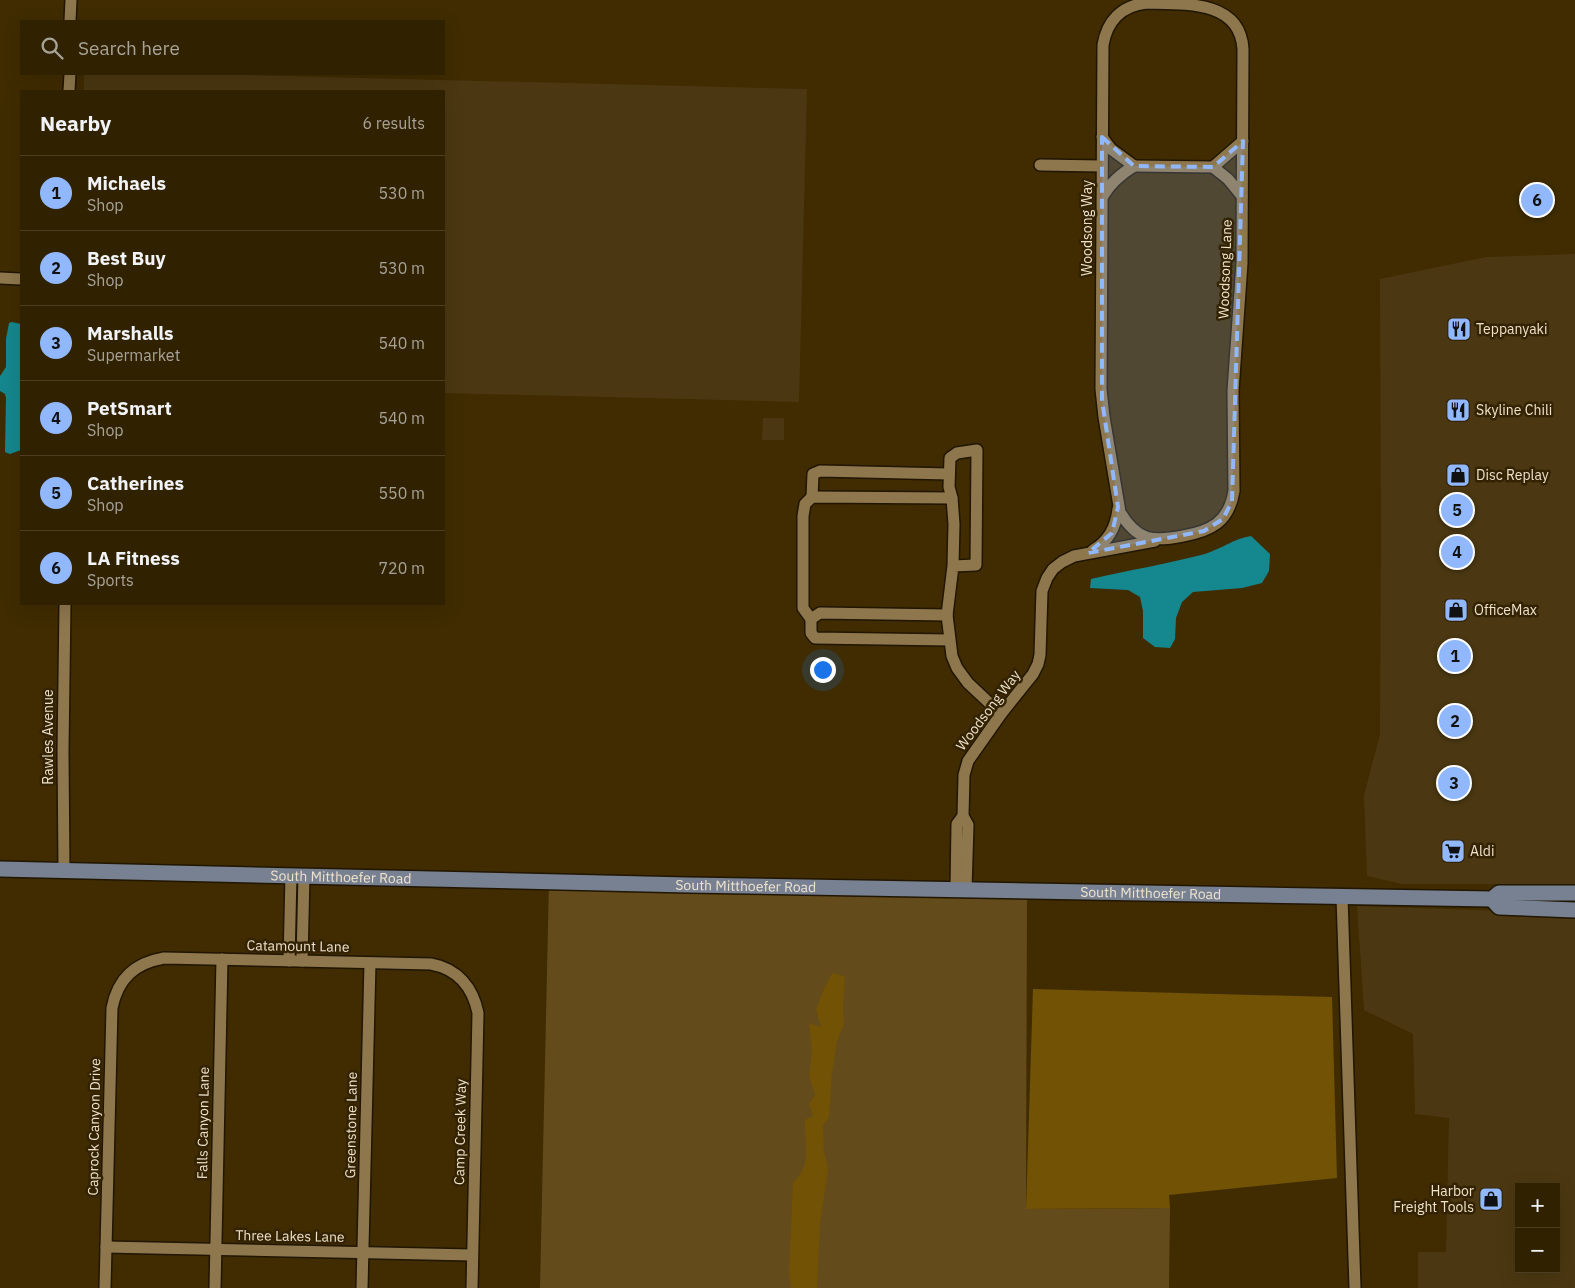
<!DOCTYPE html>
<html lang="en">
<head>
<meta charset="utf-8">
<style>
  body { margin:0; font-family:"IBM Plex Sans",sans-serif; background:#38290a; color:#f1f3f6 }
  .controls { position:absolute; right:15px; bottom:15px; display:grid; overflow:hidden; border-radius:0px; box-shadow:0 5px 20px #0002 }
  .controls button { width:45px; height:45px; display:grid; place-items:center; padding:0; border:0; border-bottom:1px solid #4b3e22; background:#302100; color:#f1f3f6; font:25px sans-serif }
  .you { position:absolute; left:822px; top:669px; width:18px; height:18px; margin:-12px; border:4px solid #fff; border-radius:50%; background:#1a73e8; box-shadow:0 0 0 8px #1a73e833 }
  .badge { display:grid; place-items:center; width:32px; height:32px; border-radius:50%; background:#91b8fd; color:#111; font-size:16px; font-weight:700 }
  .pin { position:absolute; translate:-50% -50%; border:2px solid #fff; box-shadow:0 1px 5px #0006 }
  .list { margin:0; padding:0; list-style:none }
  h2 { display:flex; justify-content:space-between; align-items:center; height:65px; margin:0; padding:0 20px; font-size:21px }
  h2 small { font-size:16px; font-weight:400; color:#a8a399 }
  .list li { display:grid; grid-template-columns:32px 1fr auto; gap:15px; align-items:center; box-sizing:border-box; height:75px; padding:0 20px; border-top:1px solid #4b3e22 }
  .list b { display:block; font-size:19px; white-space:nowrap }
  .list p { margin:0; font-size:16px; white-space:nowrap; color:#a8a399 }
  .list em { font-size:16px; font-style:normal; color:#a8a399 }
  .icon { flex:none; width:28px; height:28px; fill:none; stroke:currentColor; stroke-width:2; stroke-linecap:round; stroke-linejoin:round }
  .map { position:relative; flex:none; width:1575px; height:1288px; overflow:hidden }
  .search { position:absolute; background:#302100; box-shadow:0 5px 20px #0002; left:20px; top:20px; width:425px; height:55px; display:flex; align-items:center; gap:12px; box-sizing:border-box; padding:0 18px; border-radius:0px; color:#a8a399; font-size:19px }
  .panel { position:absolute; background:#302100; box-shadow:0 5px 20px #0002; left:20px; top:90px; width:425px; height:515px; border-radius:0px }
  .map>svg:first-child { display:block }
  .built { fill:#4b3812; fill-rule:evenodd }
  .green { fill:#634b1b }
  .forest { fill:#725205 }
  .water { fill:#15878e }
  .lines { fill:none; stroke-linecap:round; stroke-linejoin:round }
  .minor-casing { stroke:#211602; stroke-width:14 }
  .major-casing { stroke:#211602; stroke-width:18 }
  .minor { stroke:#8e774d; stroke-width:11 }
  .major { stroke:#778192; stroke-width:15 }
  .marked { fill:#91b8fd; fill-opacity:0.2; stroke:#91b8fd; stroke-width:4; stroke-dasharray:10 6; stroke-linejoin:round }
  .labels { text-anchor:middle; stroke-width:5; stroke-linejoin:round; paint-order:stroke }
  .street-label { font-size:14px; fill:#efe2cc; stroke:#332303 }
  .poi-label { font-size:14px; fill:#efe2cc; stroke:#332303; text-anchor:start }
</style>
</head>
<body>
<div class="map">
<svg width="1575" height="1288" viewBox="0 0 1575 1288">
  <rect width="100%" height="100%" fill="#402c00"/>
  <g class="built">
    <polygon points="84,74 201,74 807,89 799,402 444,393 444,91 84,91"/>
    <polygon points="1575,254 1575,884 1402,884 1367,876 1364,796 1380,734 1381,530 1380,279 1486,257"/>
    <polygon points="763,418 784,418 784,440 762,440"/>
    <path d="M1357 906 1504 911 1575 917V1288H1418V1252H1446L1449 1118 1415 1114 1413 1034 1364 1010ZM1519 1187H1556V1269H1519Z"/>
  </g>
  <polygon class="green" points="549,881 1027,891 1026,1209 1170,1208 1169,1288 540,1288"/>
  <g class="forest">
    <path d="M832 973 845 976 843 1009 844 1024 837 1041 832 1074 829 1117 823 1126 824 1151 828 1170 820 1223 817 1288H791L789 1273 793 1182C813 1165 804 1144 805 1120L813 1116 809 1104 815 1095 809 1076 812 1052 809 1023 821 1027 816 1010 823 991Z"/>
    <polygon points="1033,989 1332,997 1337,1178 1169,1195 1170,1208 1026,1209"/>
  </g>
  <g class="water">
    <polygon points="12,322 21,324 21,450 10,454 5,452 6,398 5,394 0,391 0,376 6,367 6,339 9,323"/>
    <path d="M1251 536 1270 554 1269 571 1262 583 1242 588 1193 592 1182 602 1176 618 1175 639 1170 648 1155 647 1143 638V611L1140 597 1128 590 1090 588 1091 579C1129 570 1167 564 1205 554 1221 549 1235 538 1251 536Z"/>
  </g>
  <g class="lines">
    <g class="minor-casing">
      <g id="minor">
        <path d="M1146 3C1185 4 1240 0 1243 49L1242 263 1233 391 1234 491C1229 522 1211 531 1183 536 1153 542 1137 541 1120 512L1104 417 1101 389 1103 45C1107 21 1121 6 1146 3Z"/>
        <polyline points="70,21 71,0"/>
        <polyline points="69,91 70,74"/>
        <polyline points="1102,137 1111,149 1134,166"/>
        <polyline points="1040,165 1101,166"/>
        <polyline points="1134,166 1213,167"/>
        <polyline points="1213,167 1228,179 1242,196"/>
        <polyline points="1213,167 1243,141"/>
        <path d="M1103 196C1111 182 1121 174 1134 166"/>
        <polyline points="0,278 21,279"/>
        <polyline points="812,497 813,474 820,471 949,474"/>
        <path d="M1093 550C1109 541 1116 527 1118 509"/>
        <polyline points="953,566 976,565 977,450 957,453 950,458 949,487 952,498 954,524 953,566 947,615 952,656 957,668 968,683 1001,714"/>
        <polyline points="947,615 820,613 811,619 811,633 815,638 949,640"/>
        <polyline points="811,619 803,608 803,516 805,504 812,497 952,498"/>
        <polyline points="64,870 63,751 65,604"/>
        <polyline points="956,889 957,824 963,816"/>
        <polyline points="966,889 968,825 963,816 964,775 968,761 1001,714 1033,674 1038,664 1040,655 1042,591 1047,578 1053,569 1062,562 1074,556 1155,541"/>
        <polyline points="1342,897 1355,1288"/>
        <polyline points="289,961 291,875"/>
        <polyline points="302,961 304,875"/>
        <polyline points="106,1247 472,1255"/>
        <path d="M105 1288 112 1008C118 978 135 963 164 958L431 964C458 969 473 988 478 1013L472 1288"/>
        <polyline points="215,1288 222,959"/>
        <polyline points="362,1288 370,963"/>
      </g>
    </g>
    <g class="major-casing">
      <g id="major">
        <path id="s1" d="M0 869 688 885 1492 899 1499 893H1575"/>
        <polyline points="1492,899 1499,907 1575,910"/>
      </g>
    </g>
    <use href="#minor" class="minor"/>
    <use href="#major" class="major"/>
  </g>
  <path class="marked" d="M1102 137 1134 166 1213 167 1243 141 1232 501 1223 519 1204 531 1088 553 1112 533 1118 507 1102 400Z"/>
  <defs>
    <g id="restaurant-square" transform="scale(1.25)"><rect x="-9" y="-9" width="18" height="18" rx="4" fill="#91b8fd" stroke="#332303"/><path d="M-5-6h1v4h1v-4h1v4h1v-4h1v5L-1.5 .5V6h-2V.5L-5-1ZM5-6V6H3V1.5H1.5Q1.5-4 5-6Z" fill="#111"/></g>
    <g id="shop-square" transform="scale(1.25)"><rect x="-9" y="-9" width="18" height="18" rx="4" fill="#91b8fd" stroke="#332303"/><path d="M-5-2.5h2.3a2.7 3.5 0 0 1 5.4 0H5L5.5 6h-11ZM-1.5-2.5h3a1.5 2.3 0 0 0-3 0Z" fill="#111"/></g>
    <g id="supermarket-square" transform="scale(1.25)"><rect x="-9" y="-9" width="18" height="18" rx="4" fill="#91b8fd" stroke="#332303"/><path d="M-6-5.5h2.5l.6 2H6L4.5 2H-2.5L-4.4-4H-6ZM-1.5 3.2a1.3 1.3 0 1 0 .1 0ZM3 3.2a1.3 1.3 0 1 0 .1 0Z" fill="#111"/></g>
  </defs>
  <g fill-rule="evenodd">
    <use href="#restaurant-square" x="1459" y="329"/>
    <use href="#restaurant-square" x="1458" y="410"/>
    <use href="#shop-square" x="1458" y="475"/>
    <use href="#shop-square" x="1456" y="610"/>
    <use href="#supermarket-square" x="1453" y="851"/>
    <use href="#shop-square" x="1491" y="1199"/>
  </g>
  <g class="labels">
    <g class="street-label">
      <text transform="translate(1087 228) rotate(-90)" y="5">Woodsong Way</text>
      <text transform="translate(1225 269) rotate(-88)" y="5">Woodsong Lane</text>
      <text transform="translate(988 710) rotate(-53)" y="5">Woodsong Way</text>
      <text transform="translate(48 737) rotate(-90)" y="5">Rawles Avenue</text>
      <text dy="5" stroke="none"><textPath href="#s1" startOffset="341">South Mitthoefer Road</textPath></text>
      <text dy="5" stroke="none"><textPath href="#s1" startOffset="746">South Mitthoefer Road</textPath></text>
      <text dy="5" stroke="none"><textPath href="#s1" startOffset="1151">South Mitthoefer Road</textPath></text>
      <text transform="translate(298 946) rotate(1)" y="5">Catamount Lane</text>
      <text transform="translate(203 1123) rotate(-89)" y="5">Falls Canyon Lane</text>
      <text transform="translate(351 1125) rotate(-89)" y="5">Greenstone Lane</text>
      <text transform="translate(94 1127) rotate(-89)" y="5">Caprock Canyon Drive</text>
      <text transform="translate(460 1132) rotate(-89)" y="5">Camp Creek Way</text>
      <text transform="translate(290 1236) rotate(1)" y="5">Three Lakes Lane</text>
    </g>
    <g class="poi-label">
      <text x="1476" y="334">Teppanyaki</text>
      <text x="1476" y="415">Skyline Chili</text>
      <text x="1476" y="480">Disc Replay</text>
      <text x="1474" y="615">OfficeMax</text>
      <text x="1470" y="856">Aldi</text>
      <text x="1474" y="1196" text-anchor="end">Harbor<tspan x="1474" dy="16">Freight Tools</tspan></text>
    </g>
  </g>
</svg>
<div class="controls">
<button>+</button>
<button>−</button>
</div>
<div class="you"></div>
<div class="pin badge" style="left:1455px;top:656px">1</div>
<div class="pin badge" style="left:1455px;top:721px">2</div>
<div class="pin badge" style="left:1454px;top:783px">3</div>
<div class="pin badge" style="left:1457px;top:552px">4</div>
<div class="pin badge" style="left:1457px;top:510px">5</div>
<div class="pin badge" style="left:1537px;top:200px">6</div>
<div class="search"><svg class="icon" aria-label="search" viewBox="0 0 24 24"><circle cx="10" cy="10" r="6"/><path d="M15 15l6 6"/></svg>Search here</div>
<section class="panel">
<h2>Nearby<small>6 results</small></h2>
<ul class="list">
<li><span class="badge">1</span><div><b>Michaels</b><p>Shop</p></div><em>530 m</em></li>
<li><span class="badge">2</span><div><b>Best Buy</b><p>Shop</p></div><em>530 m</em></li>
<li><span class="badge">3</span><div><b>Marshalls</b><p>Supermarket</p></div><em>540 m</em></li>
<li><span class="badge">4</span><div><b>PetSmart</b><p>Shop</p></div><em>540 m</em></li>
<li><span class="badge">5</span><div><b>Catherines</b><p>Shop</p></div><em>550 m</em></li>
<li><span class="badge">6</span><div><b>LA Fitness</b><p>Sports</p></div><em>720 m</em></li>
</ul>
</section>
</div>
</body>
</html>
